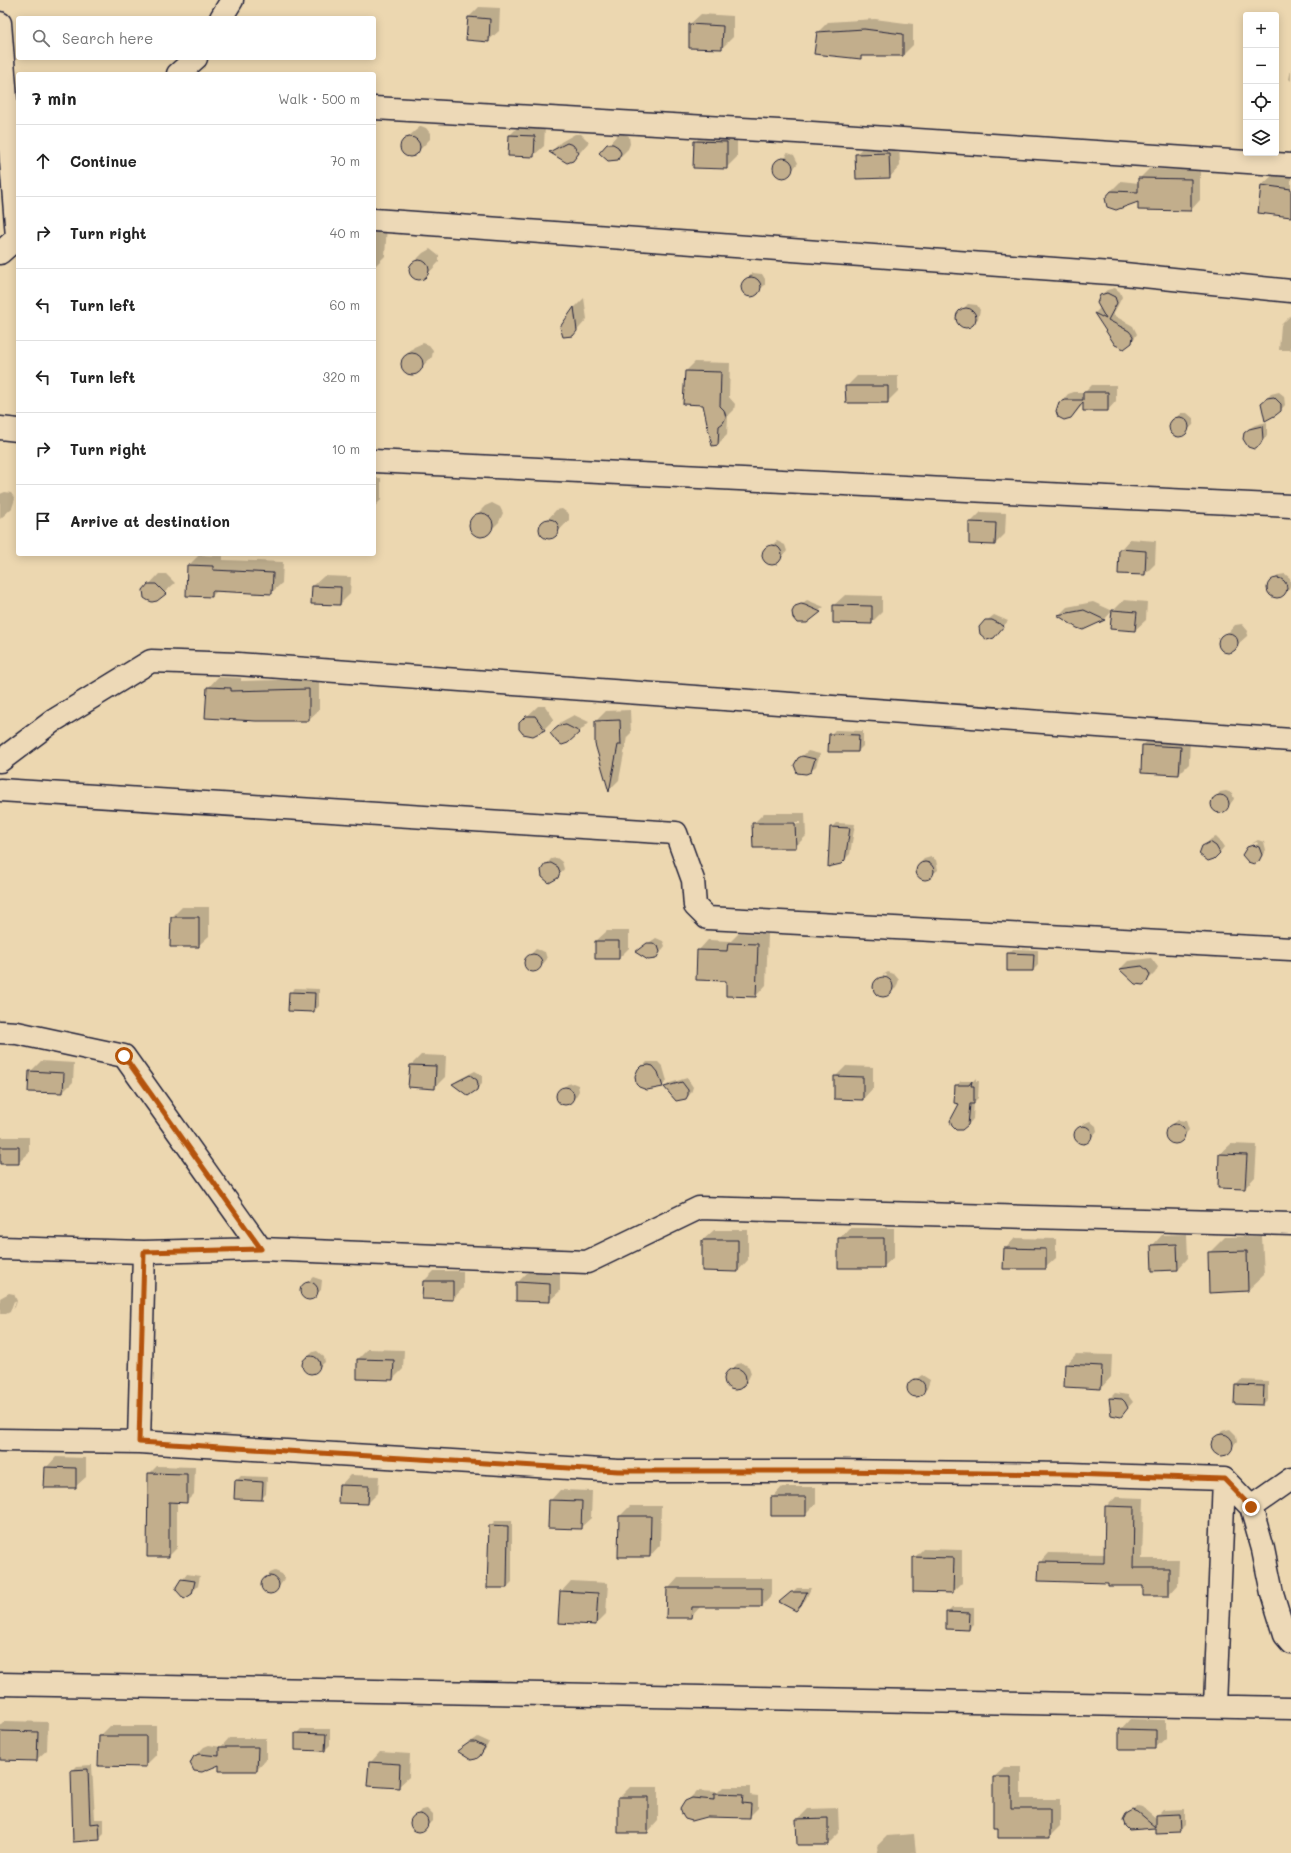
<!DOCTYPE html>
<html lang="en">
<head>
<meta charset="utf-8">
<style>
  body { margin:0; font-family:Mali,sans-serif; background:#f2f2f2; color:#222 }
  .controls { position:absolute; right:12px; top:12px; display:grid; overflow:hidden; border-radius:4px; box-shadow:0 2px 10px #0003 }
  .controls button { width:36px; height:36px; display:grid; place-items:center; padding:0; border:0; border-bottom:1px solid #e0e0e0; background:#fff; color:#222; font:20px sans-serif }
  .stop { position:absolute; width:12px; height:12px; margin:-9px; border:3px solid #b45309; border-radius:50%; background:#fff }
  .stop.end { background:#b45309; border-color:#fff; box-shadow:0 1px 4px #0008 }
  .list { margin:0; padding:0; list-style:none }
  h2 { display:flex; justify-content:space-between; align-items:center; height:52px; margin:0; padding:0 16px; font-size:17px }
  h2 small { font-size:13px; font-weight:400; color:#767676 }
  .list li { display:grid; grid-template-columns:26px 1fr auto; gap:12px; align-items:center; box-sizing:border-box; height:72px; padding:0 16px; border-top:1px solid #e0e0e0 }
  .list b { display:block; font-size:15px; white-space:nowrap }
  .list em { font-size:13px; font-style:normal; color:#767676 }
  .icon { flex:none; width:22px; height:22px; fill:none; stroke:currentColor; stroke-width:2; stroke-linecap:round; stroke-linejoin:round }
  .map { position:relative; flex:none; width:1291px; height:1853px; overflow:hidden }
  .search { position:absolute; background:#fff; box-shadow:0 2px 10px #0003; left:16px; top:16px; width:360px; height:44px; display:flex; align-items:center; gap:10px; box-sizing:border-box; padding:0 14px; border-radius:4px; color:#767676; font-size:15px }
  .panel { position:absolute; background:#fff; box-shadow:0 2px 10px #0003; left:16px; top:72px; width:360px; height:484px; border-radius:4px }
  .map>svg:first-child { display:block }
</style>
</head>
<body>
<div class="map">
<svg width="1291" height="1853" viewBox="0 0 1291 1853">
  <rect width="100%" height="100%" fill="#ecd7b0"/>
  <filter id="ink" filterUnits="userSpaceOnUse"><feTurbulence type="fractalNoise" baseFrequency=".025" numOctaves="2"/><feDisplacementMap in="SourceGraphic" scale="8" xChannelSelector="R" yChannelSelector="G"/><feConvolveMatrix kernelMatrix="1 2 1 2 8 2 1 2 1" color-interpolation-filters="sRGB"/></filter>
  <g filter="url(#ink)">
    <path fill="#0003" fill-rule="evenodd" d="M479 7 500 8 499 31 488 41 469 17Z
      M701 14 733 16V37L722 48 690 47V24Z
      M875 19 913 24V45L903 55H863L860 58 817 33 828 22Z
      M1291 69V81L1289 79Z
      M520 125 545 126 544 146 533 156 510 135Z
      M421 126 426 128 430 133V139L415 155H406L401 148 402 142Z
      M706 131 737 132V157L726 168 695 142Z
      M575 134H581L589 142 575 158 570 162 564 161 551 152 561 142Z
      M618 134H624L629 136 630 144 628 149 618 159 614 161 606 159 601 153Z
      M899 143 900 166 890 177 856 154 867 144Z
      M788 153 794 155 798 163 790 173 784 176 779 175 774 168 775 163 787 156 786 154Z
      M1149 169 1200 170V200L1191 210 1139 201 1113 209 1106 203 1107 195 1121 181 1139 183V179Z
      M1273 175 1291 177V216L1262 185Z
      M374 225 387 226 385 256 374 267Z
      M430 249 439 256V262L424 278H415L410 272 412 264 423 253Z
      M753 273 762 274 765 279V285L752 296 746 295 742 291 743 282Z
      M1115 288 1120 292 1122 297 1113 315 1133 326 1137 334 1130 345H1116L1095 313 1100 308 1098 301 1101 295 1107 290Z
      M584 298 587 319 573 335 561 327 575 307Z
      M968 304 977 305 980 310 978 319 967 327 961 326 958 322 957 315Z
      M1291 315V350H1279L1281 325Z
      M423 343 429 345 433 350 432 357 414 374 404 371 402 365 403 358 414 347Z
      M695 362 730 363 729 397 735 404 734 410 728 416 727 435 718 444 704 404 686 371Z
      M857 376H898V391L887 402 846 387Z
      M1092 385H1116V401L1108 410 1084 403 1073 416 1057 413V407L1068 394 1074 392H1085Z
      M1279 392 1284 396 1285 405 1276 415 1265 400 1271 394Z
      M1181 413H1187L1194 419 1193 425 1181 436 1175 435 1171 431 1170 423Z
      M1267 422V436L1257 446 1251 447 1245 442V434L1250 428 1255 425Z
      M374 478H381V500L374 507Z
      M5 492 11 493 15 499 12 508 0 519V494Z
      M492 503 500 507 503 513 499 522 488 533 481 535 472 530 471 523 474 517 485 506Z
      M562 509 569 514V520L553 537 547 538 541 535 540 528 556 510Z
      M981 512 1006 513 1005 534 995 544 970 523Z
      M1130 539 1156 541 1155 564 1145 574 1120 550Z
      M777 541 785 545 787 551 779 561 773 564 768 563 763 556 764 551Z
      M199 555 223 556V560L283 562 282 583 271 593 217 591 212 596 188 566Z
      M159 574H166L175 583 156 600 144 590Z
      M1285 574 1290 578 1291 584 1289 589 1278 598 1271 596 1268 585 1279 575Z
      M324 576 351 577 350 594 340 604 313 603V586Z
      M845 595 882 596V612L871 623 834 605Z
      M807 600 824 607 803 623 798 622 794 609Z
      M1124 600 1147 602 1146 620 1135 630 1111 628 1113 610 1105 619 1083 629 1059 615 1067 607 1093 602 1113 611Z
      M994 615 1008 621 996 635 981 625Z
      M1242 624 1248 631 1247 636 1229 652 1224 651 1219 643 1235 625Z
      M218 677 241 678V681L319 679V710L308 720 208 688Z
      M538 706H545L554 719 544 729 533 735H526L520 729V723Z
      M630 710 631 733 627 737 619 780 609 790 596 721 606 711Z
      M574 715 589 722 579 732 551 733 561 722Z
      M835 730 863 731V746L858 751 830 735Z
      M1154 735 1190 737 1189 764 1179 774 1143 745Z
      M808 751 820 754 816 766 810 772 799 759Z
      M1226 791 1232 793 1234 799 1224 812 1217 813 1212 808V802L1220 792Z
      M764 813H805L806 836 795 847 753 824ZM763 822H800V824H763Z
      M836 823 855 824 850 854 841 863 831 828Z
      M1216 837 1220 841 1224 847 1219 853 1205 845 1211 839Z
      M1258 840 1264 842 1266 850 1259 860 1248 847 1258 844 1257 842 1251 844Z
      M931 857 936 860 938 870 925 880 918 875 916 870 919 864 924 859Z
      M557 858 562 862 564 869 555 879 546 865 551 859Z
      M182 907H209V936L198 946H172V917Z
      M607 931H629V948L619 958 596 941Z
      M739 933 768 934 766 985 756 996 727 980 698 951 708 940 731 941Z
      M656 938 663 941 665 946 656 958 641 948Z
      M536 949 545 952 547 959 538 970 533 971 527 970 525 960Z
      M1013 949 1038 950V965L1033 970 1008 954Z
      M1151 958 1158 967 1155 973 1146 982 1135 983 1120 969 1128 961Z
      M888 972 894 974 899 980 896 988 885 997 877 994 874 989 877 980 887 976 886 974 881 976Z
      M295 988 319 989V1006L314 1011 290 993Z
      M421 1055 446 1056 445 1077 434 1088 411 1065Z
      M41 1061 74 1063 73 1082 63 1092 30 1072Z
      M647 1062H658L663 1067 667 1081 662 1086 637 1073Z
      M846 1066 873 1067V1088L863 1099 835 1077Z
      M475 1071 482 1075V1084L477 1089 453 1084 458 1080Z
      M687 1078 693 1087 691 1093 686 1098 678 1100 673 1098 665 1087 670 1083Z
      M976 1078V1081H979L978 1098 974 1102 973 1119 968 1125 956 1086 961 1081H973Z
      M573 1083 578 1085 579 1091 575 1098 570 1103 565 1105 559 1103 557 1092 568 1084Z
      M1178 1120 1186 1121 1189 1130 1180 1141 1174 1143 1166 1136 1167 1129Z
      M1090 1121 1096 1126 1097 1131 1087 1143H1080L1074 1137 1078 1129 1083 1124Z
      M0 1137H29V1153L18 1163H0Z
      M1231 1144 1257 1145 1255 1177 1245 1188 1220 1154Z
      M849 1228H894V1257L883 1267 839 1239Z
      M714 1230H748V1260L738 1271 703 1240Z
      M1187 1234 1188 1258 1178 1269 1152 1246 1162 1235Z
      M1262 1236 1264 1275 1248 1290 1209 1253 1225 1237Z
      M1015 1238 1056 1239V1258L1045 1268 1005 1249Z
      M434 1271H463V1288L453 1299 424 1281Z
      M528 1272 560 1274V1291L549 1301 517 1283Z
      M313 1277 322 1280 321 1290 311 1299 303 1298 301 1292 302 1287Z
      M9 1293 14 1294 17 1301 15 1307 13 1309 16 1302 14 1301 10 1312 6 1314H0V1298Z
      M368 1349 404 1350 403 1369 393 1379 358 1359Z
      M317 1351 324 1357 325 1362 313 1373H309L303 1369 302 1362 313 1352Z
      M1076 1354 1112 1355 1111 1377 1101 1388 1066 1365Z
      M743 1363 749 1367 751 1373 747 1382 742 1387 735 1389 728 1387 725 1377 737 1364Z
      M922 1375 930 1380 927 1389 916 1397 910 1394 909 1384Z
      M1241 1380 1268 1381V1399L1263 1404 1236 1385Z
      M1115 1393 1128 1395 1133 1402 1120 1416 1111 1414 1110 1398Z
      M1230 1429 1236 1435 1237 1441 1226 1454 1220 1455 1214 1451 1212 1442 1222 1431Z
      M56 1457 86 1458V1477L75 1487 46 1468Z
      M157 1466 195 1467 194 1494 186 1502 177 1501V1548L169 1556 149 1474Z
      M350 1475 379 1476 378 1493 368 1503 340 1486Z
      M241 1476 267 1477 266 1494 261 1499 236 1481Z
      M782 1487H816V1504L805 1515 772 1498Z
      M560 1490 592 1491 591 1518 580 1528 550 1501Z
      M1116 1497 1144 1498 1142 1559H1179L1178 1585 1169 1595 1144 1585 1109 1582 1040 1563 1049 1553 1105 1554 1106 1507Z
      M630 1506H661L660 1545 650 1556H619L620 1516Z
      M495 1521H512V1582L507 1587 490 1526Z
      M923 1549 962 1550V1583L953 1592 914 1558Z
      M275 1571 282 1574 285 1579 275 1591 265 1592 262 1584 270 1573Z
      M187 1574 200 1576 198 1586 189 1595 184 1598 178 1592 177 1587Z
      M678 1578H772V1595L762 1606H701L691 1617 668 1589Z
      M571 1581 608 1583 606 1614 596 1624 561 1592Z
      M797 1588H811L806 1599 801 1605 785 1598Z
      M952 1608H974V1624L969 1629 947 1613Z
      M1130 1719 1166 1720V1738L1155 1748 1120 1730Z
      M5 1721 48 1722 47 1750 36 1760 0 1759V1726Z
      M110 1726H156V1755L145 1766 100 1736Z
      M301 1729H330V1745L325 1750 296 1734Z
      M478 1737 489 1742 485 1750 480 1755 459 1750Z
      M229 1738H266V1760L257 1770 220 1764 194 1757 204 1747 209 1745 221 1747Z
      M380 1752 410 1754 409 1777 398 1787 370 1763Z
      M92 1765 95 1819H104V1834L99 1839 74 1841 72 1771 77 1766Z
      M1005 1767H1021V1799H1060V1826L1049 1837 994 1828V1777Z
      M630 1787H658V1821L648 1832 619 1798Z
      M723 1787H750V1795L758 1796V1808L749 1817 706 1816 686 1802 697 1791 718 1792Z
      M1139 1806 1143 1807 1157 1819V1815L1162 1810 1185 1809V1826L1180 1831 1157 1827 1133 1830 1127 1815Z
      M838 1808 839 1833 828 1844H798L797 1820 808 1809Z
      M427 1809 433 1815V1820L424 1829 419 1832 412 1827 411 1823 421 1810Z
      M914 1834 916 1853H878L877 1846 887 1836Z"/>
    <path fill="#c2ae8c" stroke="#22223b" d="M468 17 490 19 489 42 466 40Z
      M689 24 723 26 722 49 689 48Z
      M864 29 903 34V56H861V59L814 54 817 32Z
      M509 135 535 136 534 157 508 156Z
      M400 147a10 10 0 1 1 20 0a10 10 0 1 1-20 0Z
      M694 141 727 142V169L693 168Z
      M567 143 573 145 579 153 573 161 567 163 549 152Z
      M607 144H613L618 147 621 153 618 160 608 161 599 153Z
      M889 153 890 178 856 179 855 154Z
      M773 168a10 10 0 1 1 20 0a10 10 0 1 1-20 0Z
      M1138 178 1191 179V211L1138 210V202L1116 210 1107 207 1105 198 1111 191 1138 192Z
      M1261 185 1291 189V217L1258 213Z
      M409 270a10 10 0 1 1 20 0a10 10 0 1 1-20 0Z
      M741 287a10 10 0 1 1 20 0a10 10 0 1 1-20 0Z
      M1107 293 1115 297 1117 303 1108 320 1129 331 1133 336 1132 343 1124 349 1115 345 1094 313 1106 319 1097 303 1100 295Z
      M574 307 577 331 573 336 563 337 560 327Z
      M956 318a10 10 0 1 1 20 0a10 10 0 1 1-20 0Z
      M401 364a11 11 0 1 1 22 0a11 11 0 1 1-22 0Z
      M685 371 721 372 720 406 724 410 726 417 723 423 719 426 718 445 712 446 703 405 683 404Z
      M845 386H888V403H846Z
      M1083 392H1108V411H1083V402L1071 418 1064 420 1058 417 1056 411 1059 402 1065 400H1083Z
      M1274 397 1281 404V411L1276 415 1265 421 1261 403 1267 398Z
      M1169 427a10 10 0 1 1 20 0a10 10 0 1 1-20 0Z
      M1262 426 1263 439 1260 445 1254 449 1248 447 1243 439 1244 433 1249 429Z
      M469 525a12 12 0 1 1 24 0a12 12 0 1 1-24 0Z
      M539 529a10 10 0 1 1 20 0a10 10 0 1 1-20 0Z
      M969 522 996 523 995 545 969 544Z
      M762 555a10 10 0 1 1 20 0a10 10 0 1 1-20 0Z
      M1119 549 1146 551 1145 575 1118 574Z
      M187 565 213 566V570L273 573 272 594 212 591V597L186 596Z
      M1267 588a10 10 0 1 1 20 0a10 10 0 1 1-20 0Z
      M148 584H156L166 594 157 601 152 602 147 600 144 598 143 590Z
      M312 586 341 587 340 605 311 604Z
      M801 604 805 605 821 612 807 623H797L793 618 792 612 795 606Z
      M833 605 872 606V624L833 623Z
      M1084 610 1105 620 1083 630 1077 628 1057 615Z
      M1112 610 1137 612 1135 631 1110 629Z
      M985 620H992L1004 626 994 638 987 640 980 634 979 627Z
      M1218 643a10 10 0 1 1 20 0a10 10 0 1 1-20 0Z
      M207 687 231 688V691L309 689V721H256L205 718Z
      M526 716H535L545 730 533 736 523 734 519 729V723Z
      M620 720 621 745H618L609 792 595 744V721Z
      M566 725 580 732 568 743 562 745 557 742 550 733 559 726Z
      M829 734 859 735 858 752H828Z
      M1142 745 1181 747 1179 775 1141 773Z
      M802 756 815 759 811 772 806 774 797 773 794 765 798 758Z
      M1211 804a9 9 0 1 1 18 0a9 9 0 1 1-18 0Z
      M752 823H795L796 848H753Z
      M830 827 850 828 845 860 841 864 828 867Z
      M1210 842 1216 846 1220 853 1214 859 1208 861 1199 854 1202 846Z
      M1253 845 1259 847 1262 855 1259 861 1254 864 1248 862 1242 855 1247 847Z
      M916 871a9 9 0 1 1 18 0a9 9 0 1 1-18 0Z
      M551 863 558 867 560 872 558 878 549 883 542 877 541 870 545 864Z
      M171 917H199V947H170Z
      M595 941H619V959H595Z
      M647 943H653L658 946 660 952 656 959 648 960 635 952Z
      M728 943 758 944 756 997 726 996V981L696 980 697 950 727 951Z
      M1007 953 1034 954 1033 971H1007Z
      M524 963a9 9 0 1 1 18 0a9 9 0 1 1-18 0Z
      M1142 966 1148 971 1150 975 1147 982 1143 985 1135 984 1119 969Z
      M873 987a10 10 0 1 1 20 0a10 10 0 1 1-20 0Z
      M289 992 315 993 314 1012 288 1011Z
      M410 1065 436 1066 435 1089 408 1087Z
      M649 1065 653 1066 658 1072 663 1087 647 1090 639 1087 636 1084 635 1076 638 1069 641 1066Z
      M29 1071 64 1073 63 1093 28 1092Z
      M470 1075 477 1080 478 1085 477 1090 468 1096 452 1084Z
      M834 1076 863 1077V1100L834 1099Z
      M972 1081 971 1086H974V1104H970L968 1125 962 1130H956L952 1126 950 1121 959 1104 954 1103 955 1085H969Z
      M682 1082 688 1090V1095L686 1099 676 1101 664 1087Z
      M556 1096a9 9 0 1 1 18 0a9 9 0 1 1-18 0Z
      M1165 1134a10 10 0 1 1 20 0a10 10 0 1 1-20 0Z
      M1074 1135a9 9 0 1 1 18 0a9 9 0 1 1-18 0Z
      M0 1147H19V1164H0Z
      M1219 1154 1247 1155 1245 1189 1218 1188Z
      M838 1238H884V1268H838Z
      M702 1240H738V1272L702 1271Z
      M1177 1244 1178 1270 1152 1271 1151 1245Z
      M1004 1248 1046 1249V1269H1003Z
      M1247 1251 1248 1291 1209 1293 1208 1252Z
      M423 1281H453V1300L422 1299Z
      M300 1291a9 9 0 1 1 18 0a9 9 0 1 1-18 0Z
      M516 1282 550 1284V1302L516 1301Z
      M302 1365a9 9 0 1 1 18 0a9 9 0 1 1-18 0Z
      M357 1359 394 1360 393 1380 357 1379Z
      M1065 1364 1102 1366 1101 1389 1064 1387Z
      M724 1379a11 11 0 1 1 22 0a11 11 0 1 1-22 0Z
      M907 1388a9 9 0 1 1 18 0a9 9 0 1 1-18 0Z
      M1235 1385 1264 1386 1263 1405 1234 1404Z
      M1109 1398 1122 1399 1125 1402 1128 1408 1121 1417 1111 1415Z
      M1211 1445a11 11 0 1 1 22 0a11 11 0 1 1-22 0Z
      M45 1467 76 1468V1488H44Z
      M148 1473 187 1474V1503L169 1502V1557H147Z
      M235 1480 263 1482 262 1500 234 1499Z
      M339 1485 369 1486 368 1504 338 1503Z
      M771 1497H806V1516H771Z
      M549 1500 582 1501 581 1529 548 1528Z
      M1105 1506 1134 1507 1133 1568H1169V1596H1143V1586H1108V1583L1038 1581 1039 1562 1104 1563Z
      M619 1516H651L650 1557H618Z
      M489 1525 508 1526 507 1588H487Z
      M913 1557 954 1558 953 1593 913 1592Z
      M261 1585a9 9 0 1 1 18 0a9 9 0 1 1-18 0Z
      M181 1579 195 1581 192 1594 184 1599 176 1590V1587Z
      M667 1588H762V1607H692L691 1618H666Z
      M560 1591 598 1593 596 1625 558 1623Z
      M791 1592H807L801 1605 796 1611 779 1602Z
      M946 1612 970 1613 969 1630 946 1629Z
      M1119 1729 1156 1730V1749H1119Z
      M0 1731 38 1732 37 1761 0 1760Z
      M295 1733 326 1734 325 1751 295 1750Z
      M99 1736H146V1767L98 1766Z
      M470 1742H475L485 1747 480 1756 476 1759 471 1760 457 1751Z
      M219 1747H258L257 1771H219V1765L202 1772 194 1771 190 1763 194 1756 199 1754 219 1756Z
      M369 1762 400 1764 399 1788 367 1786Z
      M88 1769 90 1824 99 1823 100 1840 73 1842 71 1770Z
      M993 1777H1011V1809H1050V1838H998V1829H993Z
      M714 1794 743 1795 742 1803 751 1804 750 1818 707 1817 692 1821 685 1819 683 1816 680 1809 685 1801 692 1798 714 1800Z
      M618 1797H648V1833H618Z
      M1133 1810 1138 1812 1156 1827V1815L1180 1814 1181 1832 1156 1833V1828L1129 1830 1125 1826 1123 1820 1126 1814Z
      M410 1823a9 9 0 1 1 18 0a9 9 0 1 1-18 0Z
      M828 1818V1845H797L796 1819Z"/>
    <g fill="none" stroke-linecap="round" stroke-linejoin="round">
      <defs>
        <path id="street" d="M221 18 232 0
          M0 23 17 237
          M178 74 196 58
          M374 108 797 132 1291 165
          M374 220 1124 274 1291 291
          M0 253 18 237
          M0 428 18 430
          M374 461 1291 506
          M0 761 53 721 151 661 238 664 1291 740
          M0 790 676 833 693 880 695 906 707 918 1291 949
          M0 1032 17 1033 124 1056 261 1249
          M0 1248 144 1252 261 1249 587 1262 699 1208 1291 1224
          M0 1440 139 1442 618 1471H835L1069 1474 1224 1479 1251 1507 1263 1549 1272 1593 1285 1635 1291 1642
          M139 1442 144 1252
          M1251 1507 1291 1479
          M0 1684 1291 1708
          M1215 1706 1224 1479"/>
      </defs>
      <use href="#street" stroke="#22223b" stroke-width="25"/>
      <use href="#street" stroke="#edd9b7" stroke-width="22"/>
    </g>
  </g>
  <g fill="none" stroke-linecap="round" stroke-linejoin="round" filter="url(#ink)">
    <path stroke="#b45309" stroke-width="5" d="M124 1056 261 1249 144 1252 139 1442 618 1471H835L1069 1474 1224 1479 1251 1507"/>
  </g>
</svg>
<div class="controls">
<button>+</button>
<button>−</button>
<button><svg class="icon" aria-label="locate" viewBox="0 0 24 24"><circle cx="12" cy="12" r="6"/><path d="M12 2v4M12 18v4M2 12h4M18 12h4"/></svg></button>
<button><svg class="icon" aria-label="layers" viewBox="0 0 24 24"><path d="M12 4l9 5-9 5-9-5zM3 14l9 5 9-5"/></svg></button>
</div>
<div class="stop" style="left:124px;top:1056px"></div>
<div class="stop end" style="left:1251px;top:1507px"></div>
<div class="search"><svg class="icon" aria-label="search" viewBox="0 0 24 24"><circle cx="10" cy="10" r="6"/><path d="M15 15l6 6"/></svg>Search here</div>
<section class="panel">
<h2>7 min<small>Walk · 500 m</small></h2>
<ul class="list">
<li><svg class="icon" aria-label="ahead" viewBox="0 0 24 24"><path d="M12 20V5M6 11l6-6 6 6"/></svg><div><b>Continue</b></div><em>70 m</em></li>
<li><svg class="icon" aria-label="right" viewBox="0 0 24 24"><path d="M7 20v-9h11M14 6l5 5-5 5"/></svg><div><b>Turn right</b></div><em>40 m</em></li>
<li><svg class="icon" aria-label="left" viewBox="0 0 24 24"><path d="M17 20v-9H6M10 6l-5 5 5 5"/></svg><div><b>Turn left</b></div><em>60 m</em></li>
<li><svg class="icon" aria-label="left" viewBox="0 0 24 24"><path d="M17 20v-9H6M10 6l-5 5 5 5"/></svg><div><b>Turn left</b></div><em>320 m</em></li>
<li><svg class="icon" aria-label="right" viewBox="0 0 24 24"><path d="M7 20v-9h11M14 6l5 5-5 5"/></svg><div><b>Turn right</b></div><em>10 m</em></li>
<li><svg class="icon" aria-label="arrive" viewBox="0 0 24 24"><path d="M6 21V4h12l-3 4 3 4H6"/></svg><div><b>Arrive at destination</b></div></li>
</ul>
</section>
</div>
</body>
</html>
